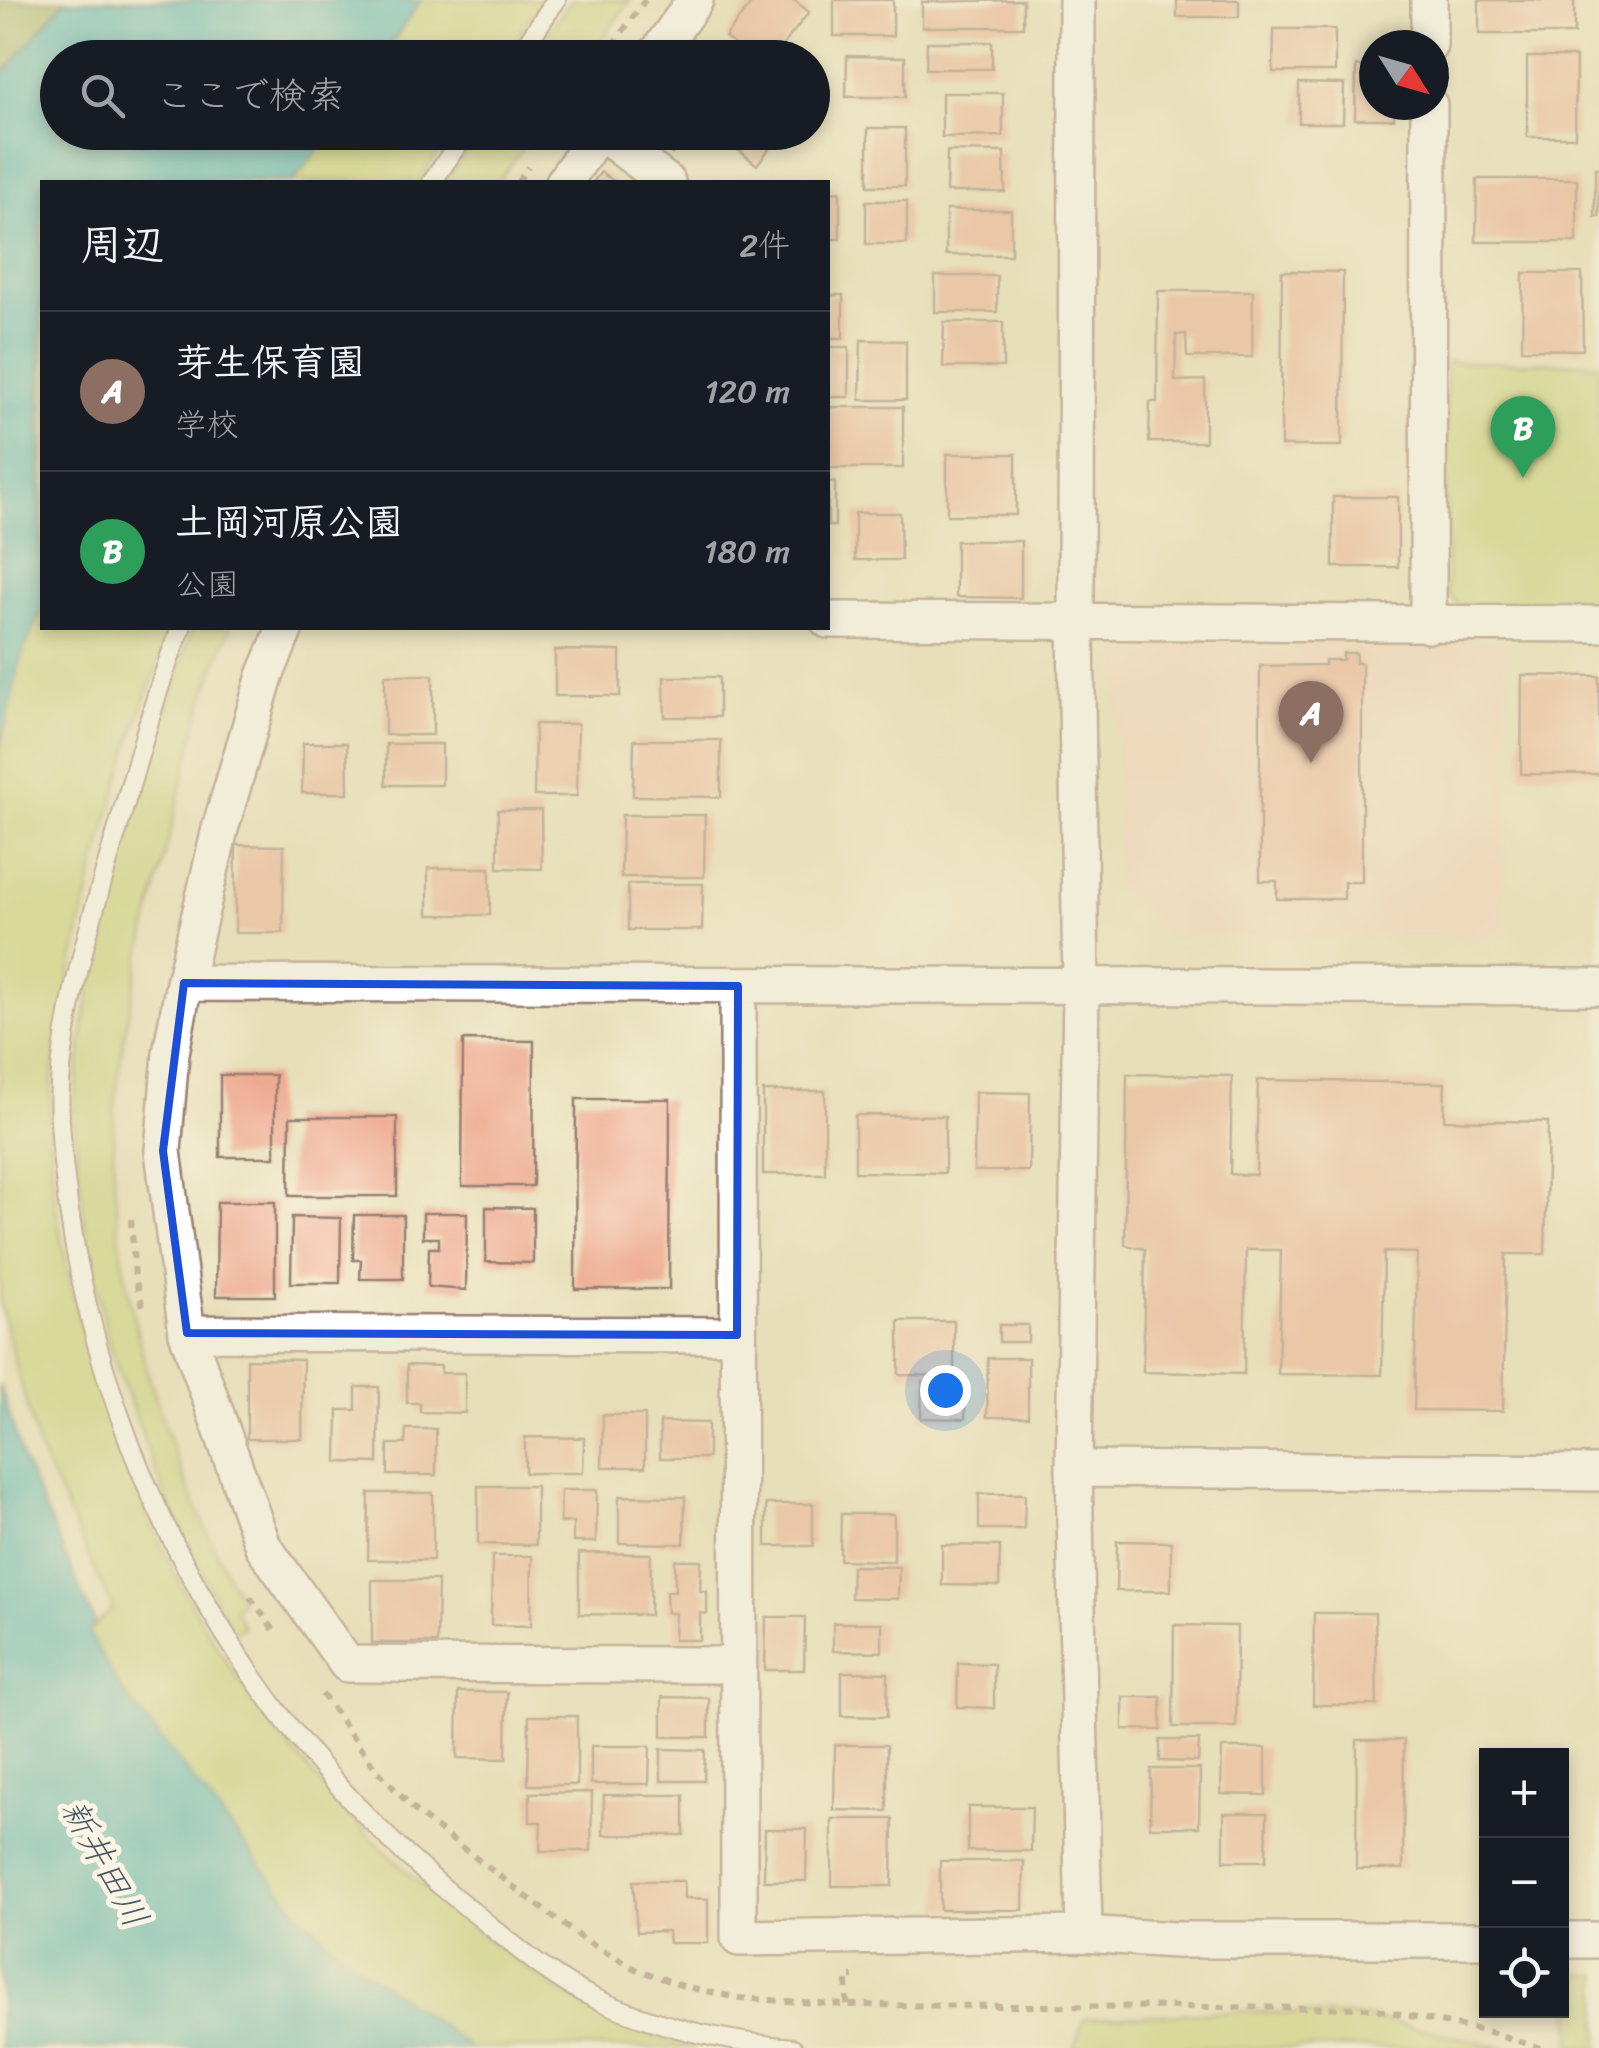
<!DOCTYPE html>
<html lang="ja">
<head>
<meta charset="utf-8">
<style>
  body { margin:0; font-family:Sriracha,"Klee One",sans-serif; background:#20242c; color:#f1f3f6 }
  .controls { position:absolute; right:30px; bottom:30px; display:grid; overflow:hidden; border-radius:0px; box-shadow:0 5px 15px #0003 }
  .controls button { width:90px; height:90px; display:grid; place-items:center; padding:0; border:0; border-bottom:2px solid #363941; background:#171b24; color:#f1f3f6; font:50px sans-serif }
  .compass { position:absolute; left:1359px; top:30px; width:90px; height:90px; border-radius:50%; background:#171b24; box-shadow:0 5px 15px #0003; rotate:127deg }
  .you { position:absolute; left:945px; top:1390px; width:35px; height:35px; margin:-25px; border:8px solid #fff; border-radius:50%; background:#1a73e8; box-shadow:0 0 0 15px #1a73e833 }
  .badge { display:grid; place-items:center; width:65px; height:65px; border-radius:50%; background:#d93025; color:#fff; font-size:32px; font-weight:700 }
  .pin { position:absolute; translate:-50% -82px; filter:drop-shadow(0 2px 5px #0008) }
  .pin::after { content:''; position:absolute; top:52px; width:35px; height:30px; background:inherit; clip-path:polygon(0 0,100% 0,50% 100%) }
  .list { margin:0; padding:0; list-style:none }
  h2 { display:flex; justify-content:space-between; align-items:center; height:130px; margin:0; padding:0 40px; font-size:42px }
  h2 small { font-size:32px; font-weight:400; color:#9ea1a6 }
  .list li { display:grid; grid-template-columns:65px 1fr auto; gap:30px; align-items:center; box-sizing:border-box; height:160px; padding:0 40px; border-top:2px solid #363941 }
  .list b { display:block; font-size:38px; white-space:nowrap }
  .list p { margin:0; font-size:32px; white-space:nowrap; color:#9ea1a6 }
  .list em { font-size:32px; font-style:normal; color:#9ea1a6 }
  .icon { flex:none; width:55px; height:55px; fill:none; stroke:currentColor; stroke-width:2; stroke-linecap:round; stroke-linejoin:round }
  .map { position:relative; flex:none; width:1599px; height:2048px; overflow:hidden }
  .search { position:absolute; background:#171b24; box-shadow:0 5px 15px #0003; left:40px; top:40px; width:790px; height:110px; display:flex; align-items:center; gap:25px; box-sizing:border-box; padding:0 35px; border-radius:55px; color:#9ea1a6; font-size:38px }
  .panel { position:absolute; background:#171b24; box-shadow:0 5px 15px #0003; left:40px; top:180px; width:790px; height:450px; border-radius:0px }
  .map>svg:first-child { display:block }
</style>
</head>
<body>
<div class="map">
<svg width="1599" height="2048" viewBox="0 0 1599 2048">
  <rect width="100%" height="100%" fill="#fcf5e5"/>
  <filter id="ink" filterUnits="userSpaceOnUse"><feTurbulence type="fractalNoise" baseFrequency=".01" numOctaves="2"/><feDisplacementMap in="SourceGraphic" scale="20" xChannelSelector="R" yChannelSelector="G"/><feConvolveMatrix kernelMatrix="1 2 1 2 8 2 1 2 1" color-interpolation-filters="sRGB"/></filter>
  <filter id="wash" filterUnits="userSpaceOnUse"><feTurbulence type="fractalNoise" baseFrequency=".0048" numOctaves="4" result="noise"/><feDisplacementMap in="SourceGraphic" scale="40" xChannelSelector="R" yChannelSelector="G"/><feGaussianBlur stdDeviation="2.25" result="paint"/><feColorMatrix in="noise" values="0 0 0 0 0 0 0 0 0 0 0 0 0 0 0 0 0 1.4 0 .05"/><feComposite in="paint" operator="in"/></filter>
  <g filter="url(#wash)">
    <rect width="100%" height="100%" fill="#e7dfb9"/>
    <path fill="#f5d3c1" d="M1508 640 1503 935 1171 936 1116 885 1118 641Z"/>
    <path fill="#c5d273" stroke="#88784f" stroke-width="2.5" d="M421 0H542L503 57 382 58Z
      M571 0H630L589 57H531Z
      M332 132H452V133L418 182H293Z
      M479 133H536L497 182H445Z
      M1446 362 1599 363V606H1459L1447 592Z
      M42 609V628H171C128 742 93 861 69 981 58 1035 48 1087 50 1142 54 1236 79 1328 111 1417 124 1451 135 1487 150 1521 223 1686 343 1827 484 1937 545 1984 617 2033 694 2048H471L341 1954 296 1909 120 1688 89 1633 113 1608 39 1450 0 1305V748L22 654Z
      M192 628H231C199 696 186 772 167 846 149 921 129 999 118 1076 96 1250 160 1449 241 1601L234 1609 244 1627 232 1633 167 1501 109 1345 86 1234 73 1112 84 1023 113 884Z
      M1570 1975H1599V2048L1572 2046Z
      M1243 2011 1368 2017 1506 2048H1074L1084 2019Z"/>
    <path fill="#9cb465" stroke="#736a48" stroke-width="2.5" d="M0 0H65L0 78Z"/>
    <path fill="#43b3bd" stroke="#466974" stroke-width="2.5" d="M65 0H421L382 57 58 58V132L332 133 293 182H42V609L22 654 0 748V78Z
      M0 1385 23 1460 95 1623 89 1633 120 1688 296 1909 341 1954 471 2048H0Z"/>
    <g id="blocks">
      <path fill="#eeaa91" d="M754 0H794L809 12 773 58H751L725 37Z
        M834 0H893V36H834Z
        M1023 0V27H922V2Z
        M1177 0H1239V17H1177Z
        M1479 0H1574V34H1479Z
        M1274 29H1335V72H1273Z
        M927 42H992V69H926Z
        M692 44 711 58H682Z
        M847 56 905 57V97H846Z
        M1527 57H1576L1575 137H1527Z
        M1356 66H1374V105H1395L1394 119H1355Z
        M1299 83 1344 84 1343 123H1299Z
        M942 93H1003V136L942 137Z
        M868 128H905V186H868Z
        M653 132H677L684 138 672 154 650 137Z
        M731 132H782L757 165 726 140Z
        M947 151 1004 152 1005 192H946Z
        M1595 168H1599V217H1595Z
        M601 172 615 182H593Z
        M1477 179H1577V242H1476Z
        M840 191V239H828V192Z
        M866 201H907V244H866Z
        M946 210H1011V255H946Z
        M1282 271 1343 272 1342 446H1281Z
        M1523 273H1582L1583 350 1522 349Z
        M935 276H997V312H935Z
        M1158 291H1253L1252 357H1187L1186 334 1176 335 1175 381 1205 380V442H1149L1150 402H1157Z
        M828 295H843V338H828Z
        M944 322H1003V367H943Z
        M861 340 906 341V400H860Z
        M828 347H849V397H828Z
        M828 407H903V468H828Z
        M947 454H1016V515H947Z
        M828 482H835V526H828Z
        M1333 497H1398V567H1333Z
        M855 513H900L901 560H855Z
        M956 541H1021V598L956 597Z
        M555 650 620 651V696H555Z
        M1343 653H1356V663H1362V882H1344V899H1277V881H1260V666L1325 665V660H1343Z
        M385 675H433V735H385Z
        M1522 675 1599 676V774H1521Z
        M664 677H719V717H665Z
        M535 724H578L577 796H534Z
        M634 740H721V797L633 796Z
        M303 743H347L348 793H302Z
        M386 744H442V785H386Z
        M498 810H541L542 869 498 868Z
        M622 815H705L704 877H621Z
        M236 845 284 846 283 933H235Z
        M428 868H490V915H428Z
        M628 884H703L702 930H628Z
        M463 1040 534 1041 533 1186H462Z
        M1127 1074 1232 1076 1230 1174 1256 1175 1258 1080 1445 1083 1444 1120 1548 1122 1545 1254H1506L1503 1411 1414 1410 1417 1253 1384 1252 1382 1375 1278 1374 1281 1250H1246L1244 1374 1143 1372 1145 1249 1125 1245Z
        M220 1075H275V1157H220Z
        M763 1091H825V1174H763Z
        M975 1092 1030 1093 1029 1171H974Z
        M576 1099H670L669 1289H575Z
        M855 1115 945 1116V1173L855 1172Z
        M290 1117H397V1196H289Z
        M217 1202H275V1296H216Z
        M486 1207 533 1208V1263L486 1262Z
        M423 1213H467L466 1290 428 1287 429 1248H439V1238H423Z
        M354 1215H403V1279H360L361 1260H353Z
        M292 1217 341 1218 340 1283H291Z
        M899 1321H954V1376L899 1375Z
        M999 1325H1028V1342H999Z
        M988 1358H1028V1417H987Z
        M247 1359 303 1360 302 1439H247Z
        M407 1365 441 1366V1373H465V1413L420 1412V1403H407Z
        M922 1381H966L965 1419 921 1418Z
        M356 1387H379L378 1463 337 1462 338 1410H356Z
        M603 1415H645V1467H602Z
        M660 1422 708 1423V1458H660Z
        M406 1429H436V1475H388V1444H405Z
        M525 1437 584 1438 583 1473H525Z
        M478 1486H536V1545L478 1544Z
        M561 1490H597L596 1542H573V1522L560 1523Z
        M369 1493H433V1560H368Z
        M979 1494H1025L1024 1529H979Z
        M619 1496 685 1497 684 1544 619 1543Z
        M766 1504H813V1546H766Z
        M841 1514H894V1561L840 1560Z
        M1117 1541 1171 1542V1591H1116Z
        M942 1545 1000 1546 999 1586 942 1585Z
        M579 1553 651 1554 650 1615 579 1614Z
        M492 1556H532L531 1626 491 1625Z
        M675 1560H701L700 1591H707V1614L700 1613V1640H674L675 1613H667L666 1591H675Z
        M852 1566 899 1567 898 1599 851 1598Z
        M372 1580H438L437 1643H372Z
        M1314 1613H1375L1377 1705H1313Z
        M766 1617H805L804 1670H765Z
        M833 1623H882V1652L833 1651Z
        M1174 1625 1237 1626 1236 1727H1173Z
        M958 1663 994 1664V1708L957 1707Z
        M842 1672 888 1673 887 1717 842 1716Z
        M458 1692H507L506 1759 457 1758Z
        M662 1697 709 1698V1737H662Z
        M1123 1697H1161V1730L1123 1729Z
        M529 1716H577V1785H528Z
        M1160 1740H1199L1198 1762 1160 1761Z
        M1357 1740H1404L1403 1869H1356Z
        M835 1745H887V1811L834 1810Z
        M591 1746H650L649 1784H591Z
        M1222 1748H1266V1795L1221 1794Z
        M661 1749 705 1750 704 1781H661Z
        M1151 1769H1200L1199 1827H1150Z
        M592 1792 591 1851H540L541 1822H530V1793Z
        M604 1795H684V1835H603Z
        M968 1807H1032L1031 1851H968Z
        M1224 1813H1267L1266 1861H1224Z
        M832 1819H893L892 1886H832Z
        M765 1829H807L806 1881H764Z
        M940 1861H1024L1023 1910H940Z
        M633 1881H684V1898L708 1899V1943H669L668 1931 637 1932Z"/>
    </g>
  </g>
  <g filter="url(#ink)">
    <use href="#blocks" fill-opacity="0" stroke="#987f72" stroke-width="2.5"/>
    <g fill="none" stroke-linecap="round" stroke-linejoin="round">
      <defs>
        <path id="lane" d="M517 58 556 0
          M432 182 466 132
          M181 628C157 686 142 747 124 807 98 898 54 1028 60 1122 77 1423 229 1716 463 1904 504 1936 546 1976 594 1998 657 2027 724 2042 793 2048"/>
        <path id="street" d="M1077 0 1076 624 1081 988 1074 1469 1084 1934 1175 1940H1486
          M1429 45V0
          M654 58 695 0
          M600 132 667 182
          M564 182 599 132
          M828 620 1599 624
          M1428 625 1429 105
          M285 628 265 676 220 829 184 983 171 1053 163 1151 187 1333 263 1546 347 1664 736 1665
          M184 983 1599 987
          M738 986 739 1938 1084 1934
          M187 1333 737 1335
          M1074 1469 1599 1473
          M1562 1940H1599"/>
      </defs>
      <use href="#lane" stroke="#987f72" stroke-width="22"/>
      <use href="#street" stroke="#987f72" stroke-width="40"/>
      <path stroke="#987f72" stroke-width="6" stroke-dasharray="8 8" stroke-linecap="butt" d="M604 58 645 0
        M518 182 528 167
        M131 1219 135 1278 144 1310
        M250 1597 278 1636
        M322 1694 376 1769 418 1814 581 1938 636 1969 683 1986 738 1998 847 2005 1371 2008 1494 2033 1540 2048
        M847 2005V1977H854"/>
      <use href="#lane" stroke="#fff" stroke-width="18"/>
      <use href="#street" stroke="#fff" stroke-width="35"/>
    </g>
  </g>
  <path d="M0 0H1599V2048H0ZM184 983 738 986 737 1335 187 1333 163 1151Z" fill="#e7dfb9" fill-opacity=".55" fill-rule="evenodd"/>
  <path fill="none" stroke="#1d4ed8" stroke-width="8" stroke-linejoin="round" d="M184 983 738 986 737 1335 187 1333 163 1151Z"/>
  <g text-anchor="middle" stroke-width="10" stroke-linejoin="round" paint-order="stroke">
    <g font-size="35" font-style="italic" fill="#475a65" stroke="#fcf5e5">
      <text transform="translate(105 1863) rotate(61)" y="12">新井田川</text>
    </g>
  </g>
</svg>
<div class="controls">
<button>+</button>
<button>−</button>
<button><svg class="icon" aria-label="locate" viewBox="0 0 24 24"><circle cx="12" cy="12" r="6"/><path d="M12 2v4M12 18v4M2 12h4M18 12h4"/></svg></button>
</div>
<svg class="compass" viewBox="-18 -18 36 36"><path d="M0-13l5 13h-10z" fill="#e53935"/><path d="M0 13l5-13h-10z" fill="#9ea1a6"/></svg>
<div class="you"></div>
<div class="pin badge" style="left:1311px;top:763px;background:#8d6e63">A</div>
<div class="pin badge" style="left:1523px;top:478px;background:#2e9e5b">B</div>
<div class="search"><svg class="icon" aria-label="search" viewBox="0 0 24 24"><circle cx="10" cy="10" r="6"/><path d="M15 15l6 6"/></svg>ここで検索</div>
<section class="panel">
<h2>周辺<small>2件</small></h2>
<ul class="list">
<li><span class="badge" style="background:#8d6e63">A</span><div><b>芽生保育園</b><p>学校</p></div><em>120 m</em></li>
<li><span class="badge" style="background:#2e9e5b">B</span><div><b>土岡河原公園</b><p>公園</p></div><em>180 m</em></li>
</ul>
</section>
</div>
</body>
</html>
